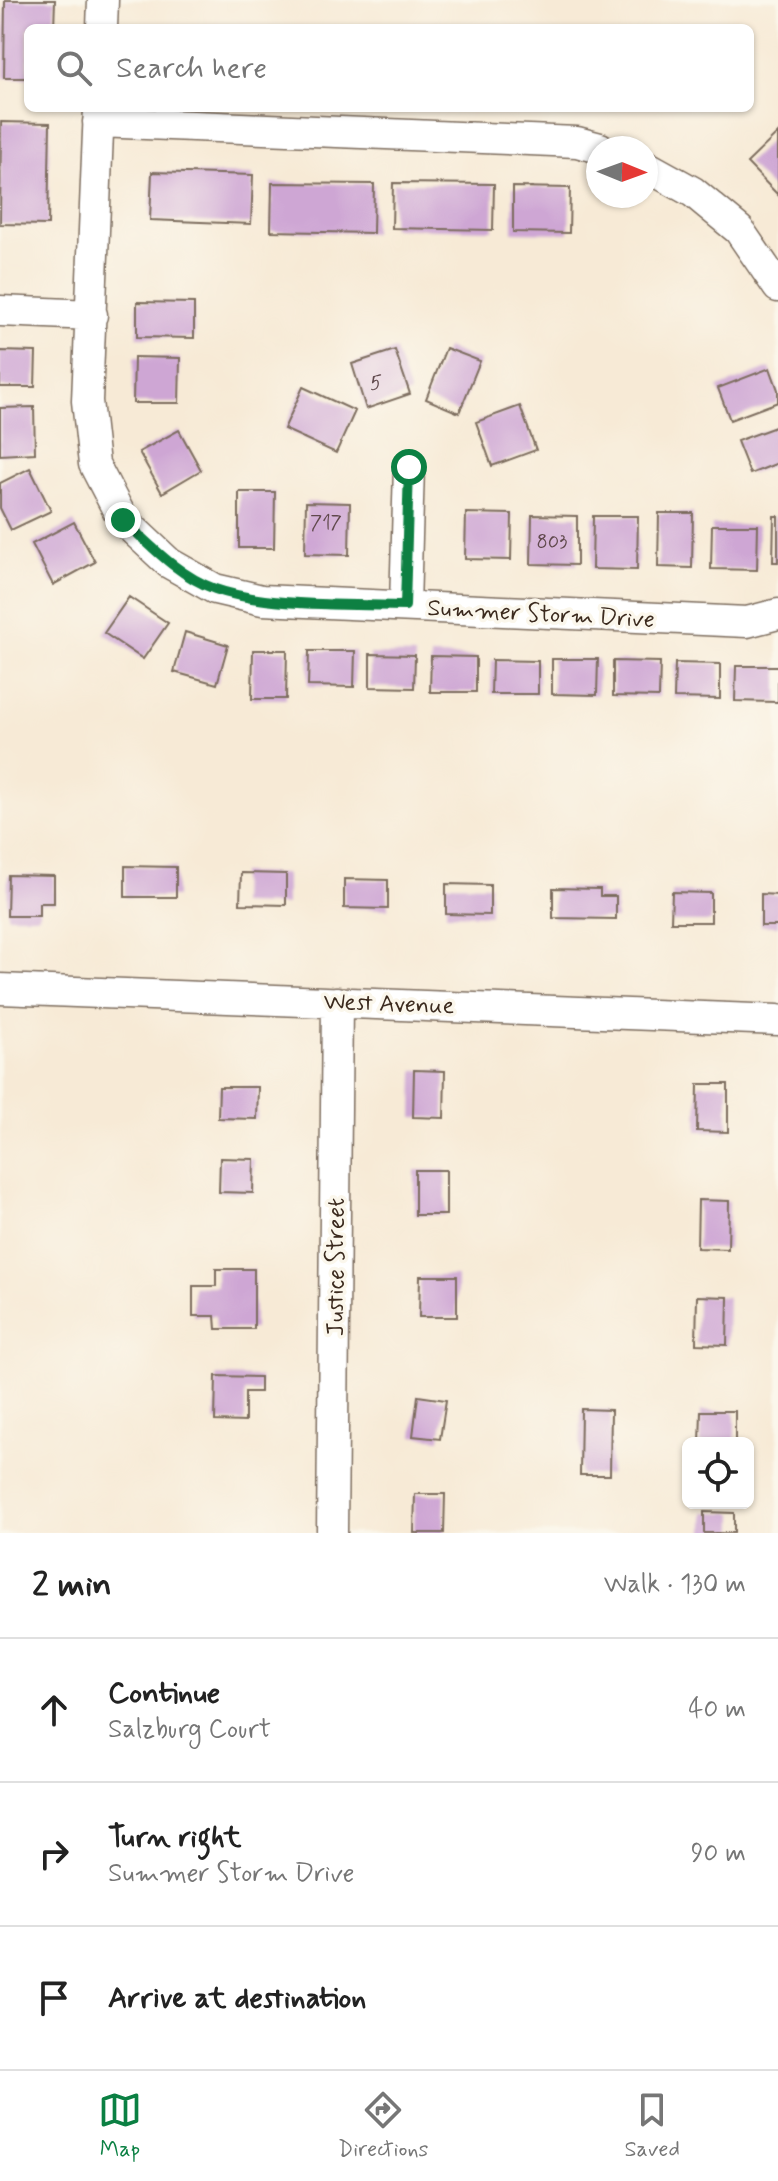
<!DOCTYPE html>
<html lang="en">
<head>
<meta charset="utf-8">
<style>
  body { margin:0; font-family:Mynerve,sans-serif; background:#f6f6f6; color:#222 }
  .controls { position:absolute; right:24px; bottom:24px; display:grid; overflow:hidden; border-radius:12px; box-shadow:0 2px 6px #0004 }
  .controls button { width:72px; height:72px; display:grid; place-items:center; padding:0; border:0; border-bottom:2px solid #e0e0e0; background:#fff; color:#222; font:40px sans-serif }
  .compass { position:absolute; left:586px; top:136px; width:72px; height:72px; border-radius:50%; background:#fff; box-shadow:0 2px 6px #0004; rotate:91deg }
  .stop { position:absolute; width:24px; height:24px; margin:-18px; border:6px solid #0b8043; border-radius:50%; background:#fff }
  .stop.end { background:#0b8043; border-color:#fff; box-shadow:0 2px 8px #0008 }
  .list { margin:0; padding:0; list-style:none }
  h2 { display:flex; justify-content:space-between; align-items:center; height:104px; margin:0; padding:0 32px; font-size:34px }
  h2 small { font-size:26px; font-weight:400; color:#767676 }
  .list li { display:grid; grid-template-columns:52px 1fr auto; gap:24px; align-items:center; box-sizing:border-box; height:144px; padding:0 32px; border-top:2px solid #e0e0e0 }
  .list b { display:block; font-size:30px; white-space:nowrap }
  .list p { margin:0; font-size:26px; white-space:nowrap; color:#767676 }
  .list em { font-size:26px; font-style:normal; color:#767676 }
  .icon { flex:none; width:44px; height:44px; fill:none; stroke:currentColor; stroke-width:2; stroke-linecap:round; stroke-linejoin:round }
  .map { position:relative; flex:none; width:778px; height:1533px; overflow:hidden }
  .search { position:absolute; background:#fff; box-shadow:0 2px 6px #0004; left:24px; right:24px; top:24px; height:88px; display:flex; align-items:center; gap:20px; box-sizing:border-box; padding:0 28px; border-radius:12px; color:#767676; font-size:30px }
  .sheet { height:536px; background:#fff }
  nav { display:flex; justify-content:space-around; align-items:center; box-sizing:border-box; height:112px; border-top:2px solid #e0e0e0; background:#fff; font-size:22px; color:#767676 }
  nav a { display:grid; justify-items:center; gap:4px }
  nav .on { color:#0b8043 }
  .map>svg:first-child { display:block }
</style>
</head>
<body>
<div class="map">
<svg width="778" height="1533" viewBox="0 0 778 1533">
  <rect width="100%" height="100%" fill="#fbf7ec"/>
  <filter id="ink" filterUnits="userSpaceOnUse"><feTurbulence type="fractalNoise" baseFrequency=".0125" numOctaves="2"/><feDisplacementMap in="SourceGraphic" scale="16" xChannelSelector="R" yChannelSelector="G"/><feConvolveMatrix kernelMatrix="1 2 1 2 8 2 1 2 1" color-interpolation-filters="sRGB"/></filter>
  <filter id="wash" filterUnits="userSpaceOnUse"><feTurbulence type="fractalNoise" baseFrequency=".006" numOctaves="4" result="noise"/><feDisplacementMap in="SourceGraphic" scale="32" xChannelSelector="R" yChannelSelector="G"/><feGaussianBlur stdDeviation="1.8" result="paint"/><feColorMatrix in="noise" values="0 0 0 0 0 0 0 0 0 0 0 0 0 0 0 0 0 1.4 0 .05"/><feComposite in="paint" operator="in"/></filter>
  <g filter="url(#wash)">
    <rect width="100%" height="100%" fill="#f7ead6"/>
    <g id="blocks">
      <path fill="#cea6d4" d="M5 0H55L54 28H28V78H4Z
        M1 122 50 123 48 225 0 224Z
        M778 133V195L747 163Z
        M152 172 253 175 251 224 150 220Z
        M272 183 374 184 373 233 271 231Z
        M393 183 494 184 493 230 392 228Z
        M513 187 570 188 569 233 513 232Z
        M137 302 194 303V338L137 337Z
        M446 348 480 361 459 413 426 399Z
        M395 350 410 394 366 409 352 364Z
        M0 351 36 352 35 387H0Z
        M134 357 180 358 179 403H133Z
        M770 368 778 390V402L730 420 718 388Z
        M303 387 355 411 336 453 284 429Z
        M520 406 536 450 492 466 476 422Z
        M34 407 35 453 0 455V408Z
        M778 426V463L750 474 737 441Z
        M179 430 201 470 162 493 139 452Z
        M30 468 51 511 11 530 0 508V483Z
        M239 492H275L274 548H239Z
        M306 502 350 503 349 555 305 554Z
        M466 513 512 514 511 560 465 559Z
        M659 513H693L692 568 658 567Z
        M532 515 577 516V565L531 564Z
        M593 516H638L637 570 592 569Z
        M774 516H778V562H773Z
        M74 522 95 562 53 585 32 544Z
        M712 525H758L757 570 711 569Z
        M129 597 168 623 143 659 104 633Z
        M185 632 228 645 217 684 174 672Z
        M253 650H287L286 699H252Z
        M309 651H355L354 687 308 686Z
        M370 654 415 655 414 688 370 687Z
        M431 656 476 657V692H430Z
        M552 659H598L597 695 552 694Z
        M492 660 538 661V694H491Z
        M613 661 660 662 659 697 613 696Z
        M675 663 720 664V699L674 698Z
        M736 666H778V702L735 701Z
        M125 866 176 867V897H125Z
        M241 873 286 874V905L240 904Z
        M8 875 54 876V903H39V916H7Z
        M344 879 388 880V909L344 908Z
        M446 884 490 885V915L446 914Z
        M553 888 600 889V896H616V919L553 918Z
        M672 892 711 893V922H671Z
        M761 894 778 895V926H761Z
        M414 1070 445 1071 444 1118 413 1117Z
        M698 1084H728V1132L697 1131Z
        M219 1087H258L257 1119 218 1118Z
        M220 1158 254 1159 253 1193 219 1192Z
        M415 1170H446V1215H415Z
        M698 1200 729 1201 728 1249 697 1248Z
        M216 1269H254V1329H216L215 1316H193V1286H216Z
        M420 1276H457V1317H419Z
        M697 1296 728 1297 727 1345 696 1344Z
        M216 1376 260 1377V1392H245V1422L215 1421Z
        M418 1396 446 1400 440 1439 413 1436Z
        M581 1409 611 1410 610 1475H580Z
        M701 1411H735V1443H700Z
        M415 1494H445L444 1533H414Z
        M704 1512 734 1513V1533H704Z"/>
    </g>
  </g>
  <g filter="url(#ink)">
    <use href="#blocks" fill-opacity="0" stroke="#7d6d5e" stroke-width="2"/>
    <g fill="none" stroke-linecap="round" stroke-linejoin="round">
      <defs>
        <path id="minor" d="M102 28 103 0
          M99 108 87 401 94 464 123 520 169 563 215 589 262 600 747 622 778 614
          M98 122 577 142 600 148
          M646 166 693 192 739 230 778 287
          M0 311 92 315
          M405 606 409 467
          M0 989 778 1020
          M332 1533 337 1002"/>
      </defs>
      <use href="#minor" stroke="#7d6d5e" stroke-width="33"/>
      <use href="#minor" stroke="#fff" stroke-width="30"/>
    </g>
  </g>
  <g fill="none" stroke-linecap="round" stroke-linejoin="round" filter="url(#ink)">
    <path stroke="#0b8043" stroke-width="10" d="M123 520C151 546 179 576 215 589 265 607 350 604 405 606L409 467"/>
  </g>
  <g text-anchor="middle" stroke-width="7" stroke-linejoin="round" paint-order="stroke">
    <g font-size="20" fill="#60494c">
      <text x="376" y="389">5</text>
      <text x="326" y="529">717</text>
      <text x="552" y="548">803</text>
    </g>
    <g font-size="24" fill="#3b2a1e" stroke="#fbf7ec">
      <text transform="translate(541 613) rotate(3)" y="8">Summer Storm Drive</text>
      <text transform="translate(389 1003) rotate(2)" y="8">West Avenue</text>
      <text transform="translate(335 1267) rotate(-90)" y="8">Justice Street</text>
    </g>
  </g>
</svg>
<div class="controls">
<button><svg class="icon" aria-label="locate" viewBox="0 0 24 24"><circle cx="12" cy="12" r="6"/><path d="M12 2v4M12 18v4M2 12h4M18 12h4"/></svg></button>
</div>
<svg class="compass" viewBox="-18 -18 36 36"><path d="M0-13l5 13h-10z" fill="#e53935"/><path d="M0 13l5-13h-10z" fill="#767676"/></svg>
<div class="stop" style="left:409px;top:467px"></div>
<div class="stop end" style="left:123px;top:520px"></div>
<div class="search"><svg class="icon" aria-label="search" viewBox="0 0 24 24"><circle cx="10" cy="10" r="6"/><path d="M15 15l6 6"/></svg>Search here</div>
</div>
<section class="sheet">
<h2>2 min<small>Walk · 130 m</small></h2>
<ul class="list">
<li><svg class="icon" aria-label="ahead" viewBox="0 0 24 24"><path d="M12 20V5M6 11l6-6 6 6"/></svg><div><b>Continue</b><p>Salzburg Court</p></div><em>40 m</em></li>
<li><svg class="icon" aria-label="right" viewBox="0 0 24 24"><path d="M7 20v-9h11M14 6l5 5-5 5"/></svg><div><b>Turn right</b><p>Summer Storm Drive</p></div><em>90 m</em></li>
<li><svg class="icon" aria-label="arrive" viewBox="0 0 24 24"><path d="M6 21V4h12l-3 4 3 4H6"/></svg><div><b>Arrive at destination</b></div></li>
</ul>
</section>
<nav>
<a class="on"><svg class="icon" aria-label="map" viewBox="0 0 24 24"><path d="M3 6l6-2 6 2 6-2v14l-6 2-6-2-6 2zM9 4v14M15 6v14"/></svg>Map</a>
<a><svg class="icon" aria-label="directions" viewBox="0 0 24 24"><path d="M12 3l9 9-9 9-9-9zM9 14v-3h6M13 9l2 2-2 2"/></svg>Directions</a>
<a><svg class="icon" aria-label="saved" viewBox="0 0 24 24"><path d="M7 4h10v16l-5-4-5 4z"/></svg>Saved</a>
</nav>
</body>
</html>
